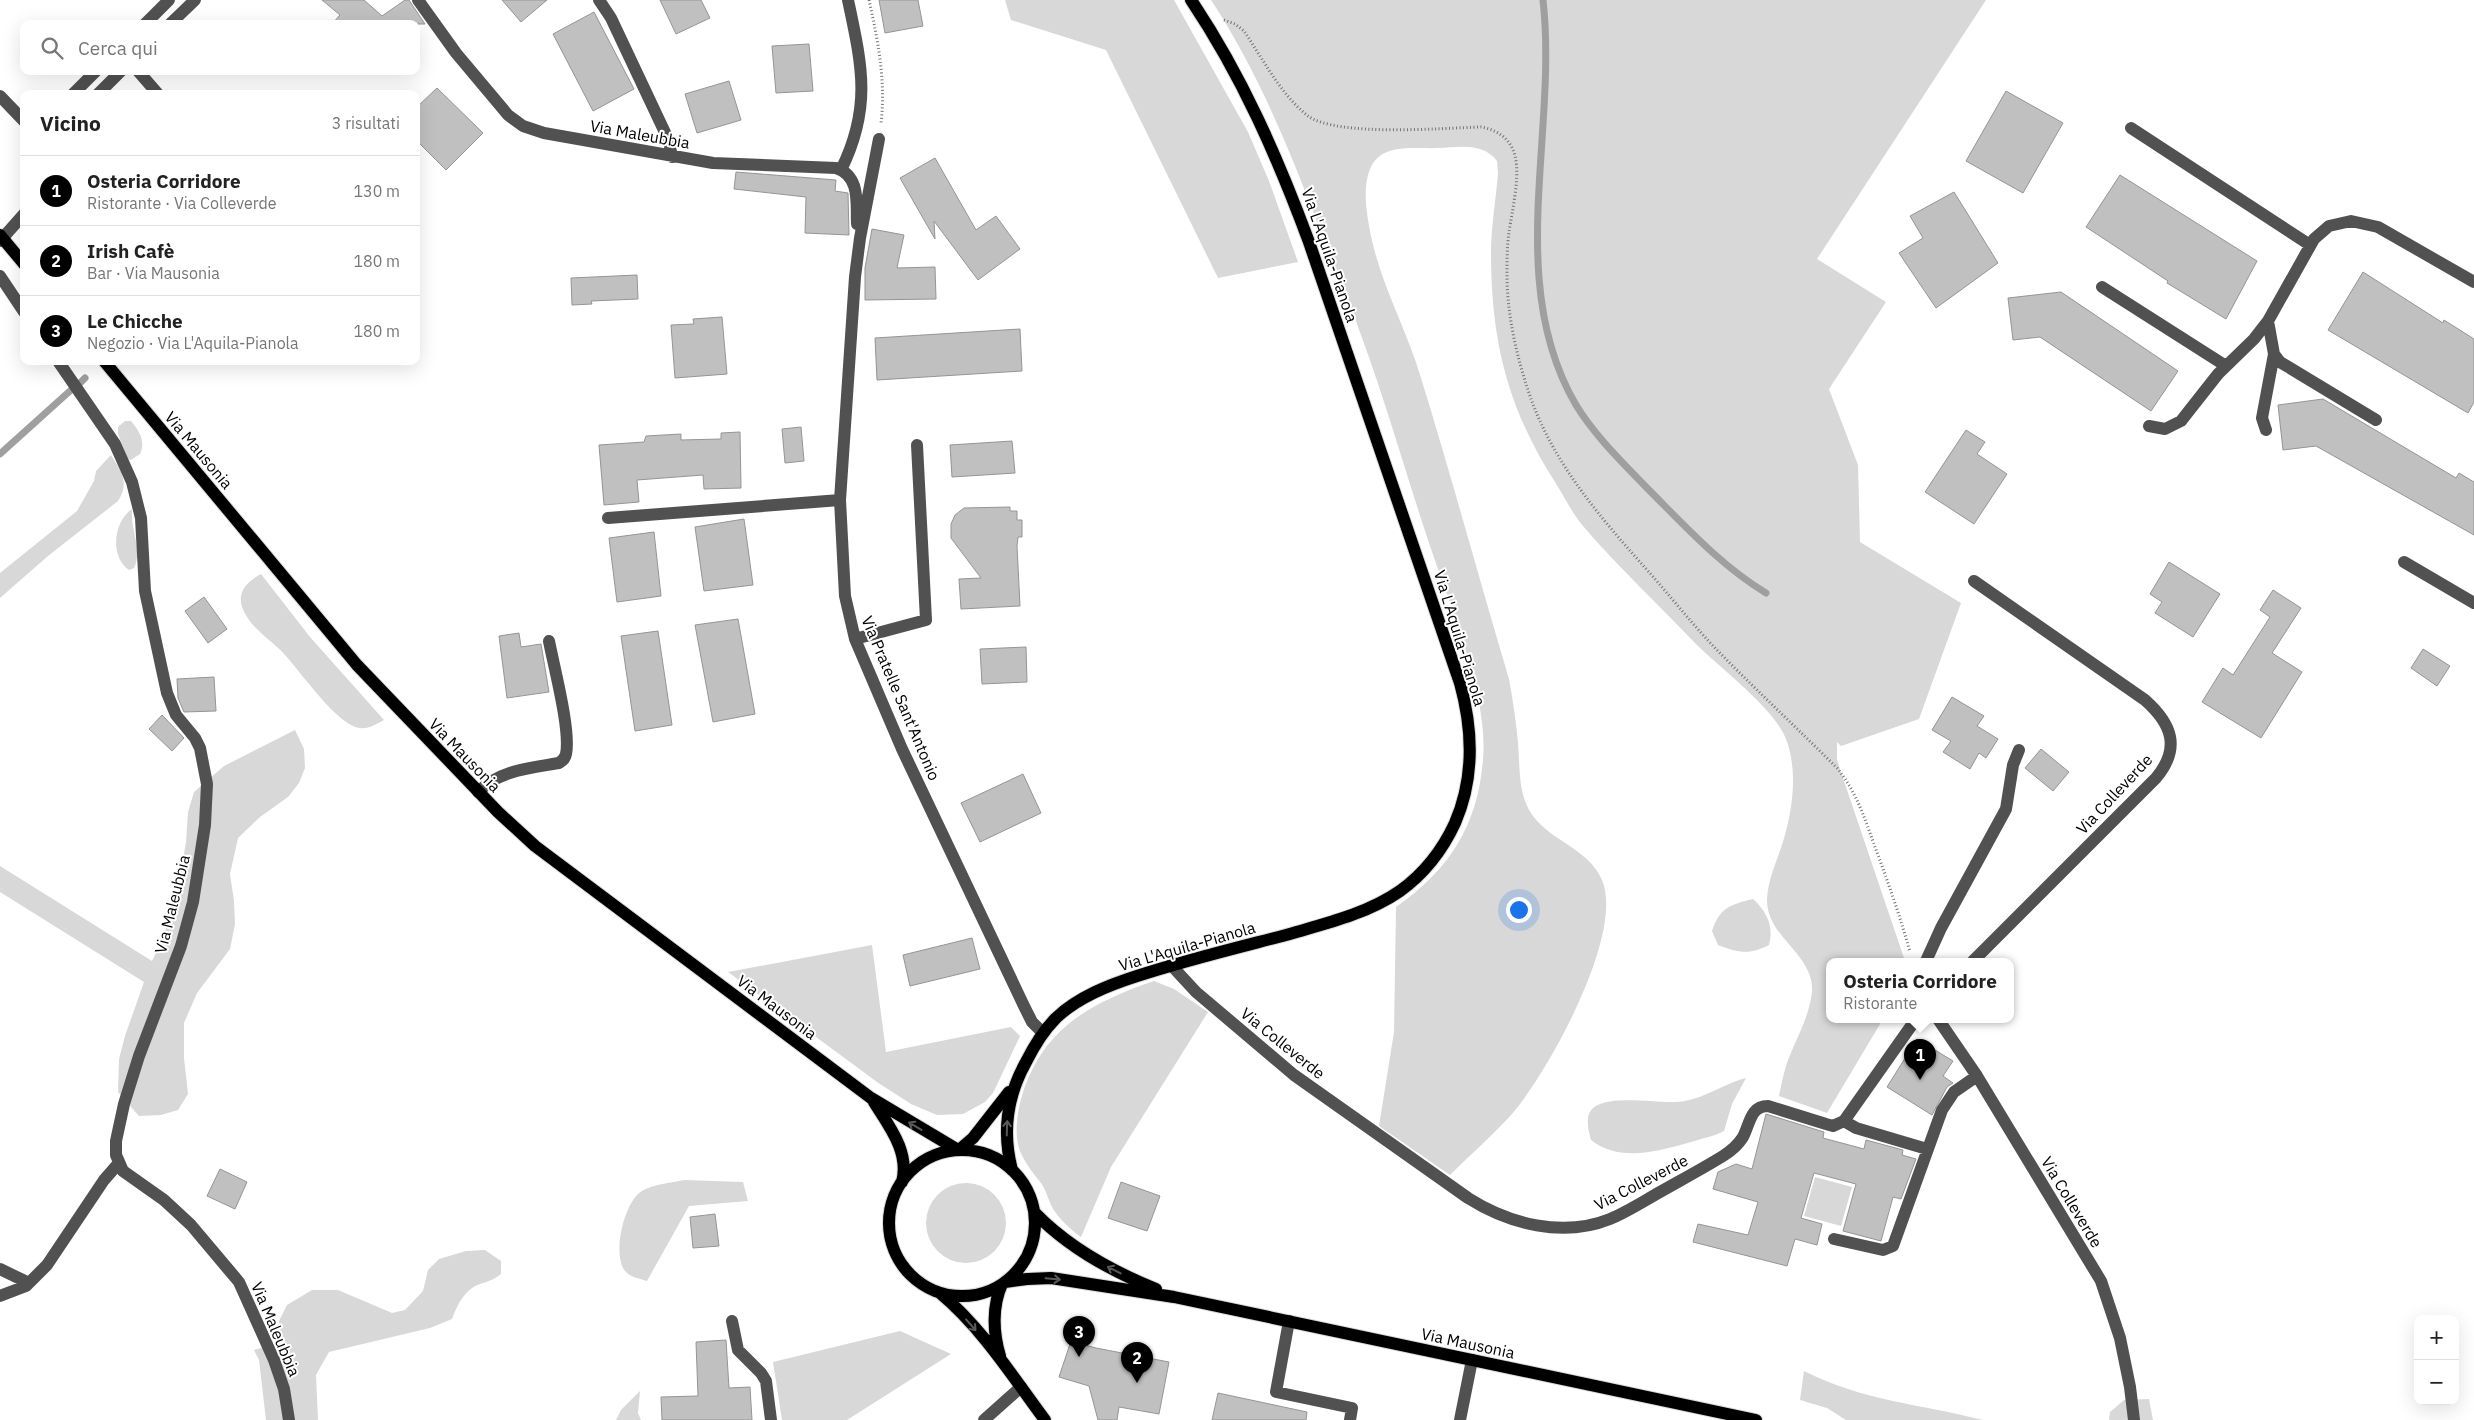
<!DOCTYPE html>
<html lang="it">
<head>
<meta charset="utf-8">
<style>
  body { margin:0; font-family:"IBM Plex Sans",sans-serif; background:#f6f6f6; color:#222 }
  .controls { position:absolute; right:15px; bottom:15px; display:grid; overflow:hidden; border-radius:10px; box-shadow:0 5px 20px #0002 }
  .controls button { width:45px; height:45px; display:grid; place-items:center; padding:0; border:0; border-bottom:1px solid #e0e0e0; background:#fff; color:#222; font:25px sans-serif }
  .you { position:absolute; left:1518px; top:909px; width:18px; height:18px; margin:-12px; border:4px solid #fff; border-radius:50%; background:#1a73e8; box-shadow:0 0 0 8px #1a73e833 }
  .badge { display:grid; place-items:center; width:32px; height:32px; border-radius:50%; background:#000; color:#fff; font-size:16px; font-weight:700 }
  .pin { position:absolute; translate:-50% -41px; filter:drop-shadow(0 1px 2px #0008) }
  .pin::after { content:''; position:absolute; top:26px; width:18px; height:15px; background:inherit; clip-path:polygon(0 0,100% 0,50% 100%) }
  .popup { position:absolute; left:1826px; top:958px; width:188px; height:65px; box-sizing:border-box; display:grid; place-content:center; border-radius:10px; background:#fff; filter:drop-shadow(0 1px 4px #0005); font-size:16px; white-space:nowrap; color:#767676 }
  .popup b { font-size:19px; color:#222 }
  .popup::after { content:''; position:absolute; left:50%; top:100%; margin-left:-10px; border:10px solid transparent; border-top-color:#fff }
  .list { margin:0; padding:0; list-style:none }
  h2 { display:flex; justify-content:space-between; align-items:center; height:65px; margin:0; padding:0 20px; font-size:21px }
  h2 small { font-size:16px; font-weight:400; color:#767676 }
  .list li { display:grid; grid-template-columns:32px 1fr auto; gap:15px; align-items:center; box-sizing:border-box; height:70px; padding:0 20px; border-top:1px solid #e0e0e0 }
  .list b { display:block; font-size:19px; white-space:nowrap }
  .list p { margin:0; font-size:16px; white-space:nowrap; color:#767676 }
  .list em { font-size:16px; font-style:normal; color:#767676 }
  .icon { flex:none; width:28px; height:28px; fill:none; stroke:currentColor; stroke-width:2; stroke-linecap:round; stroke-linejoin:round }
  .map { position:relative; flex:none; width:2474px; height:1420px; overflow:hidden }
  .search { position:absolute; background:#fff; box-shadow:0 5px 20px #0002; left:20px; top:20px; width:400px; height:55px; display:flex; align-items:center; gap:12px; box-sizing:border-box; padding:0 18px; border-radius:10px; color:#767676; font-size:19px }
  .panel { position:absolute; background:#fff; box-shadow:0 5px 20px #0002; left:20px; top:90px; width:400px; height:275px; border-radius:10px }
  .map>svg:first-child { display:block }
</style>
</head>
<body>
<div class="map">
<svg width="2474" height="1420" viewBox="0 0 2474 1420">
  <rect width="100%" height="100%" fill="#fff"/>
  <path fill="#d8d8d8" d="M1005 0H1174L1248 132 1269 181 1298 262 1218 278 1106 50 1011 20Z
    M1211 0H1986L1817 259 1886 302 1829 389 1858 465 1860 542 1961 603 1919 719 1841 746 1837 742V760L1844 781 1905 961H1830V1019H1883L1827 1113 1779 1096C1781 1086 1783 1076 1786 1066 1794 1042 1810 1017 1812 991 1814 954 1766 937 1767 899 1768 881 1775 865 1781 848 1792 815 1799 773 1786 739 1774 708 1721 669 1696 644 1659 605 1618 567 1583 526 1572 513 1564 496 1555 482 1507 407 1491 340 1491 252 1491 226 1496 199 1498 173L1497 161C1483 142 1459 147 1438 148 1416 149 1384 143 1372 165 1361 185 1367 215 1371 236 1381 285 1407 330 1421 378 1452 478 1479 579 1509 679 1513 701 1516 721 1518 743 1520 765 1518 790 1529 810 1546 840 1588 847 1602 880 1625 934 1548 1072 1512 1114 1493 1135 1470 1155 1450 1175L1379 1126 1394 1032 1396 907C1450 869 1478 825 1483 759 1489 696 1449 603 1429 543 1406 474 1386 403 1361 335 1348 298 1332 261 1318 224 1288 146 1257 70 1211 0Z
    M125 421H131C139 431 146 441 140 454L131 460 128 459 118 434V427Z
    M111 455C121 471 130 483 118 501L48 556 0 598V573L77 511 94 481 96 471Z
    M132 509C130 529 143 550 134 568L129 570C109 556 114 521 132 509Z
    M261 574 310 637 384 720C373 726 364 732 351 725 330 714 302 674 285 655 271 639 250 629 242 607 237 591 248 581 261 574Z
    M295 730 304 749 305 768 299 783 288 797 260 817 238 838 230 874 234 901 235 924 230 949 197 993 184 1023V1058L188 1094 178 1110 161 1115 139 1116 118 1092 119 1059 125 1036 144 982 0 892V866L152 961 162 941 178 889 186 842 188 812 194 792 224 766Z
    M1753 899C1767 912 1774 926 1769 945 1749 955 1739 953 1718 945L1712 931C1720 907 1730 905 1753 899Z
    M872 945 886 1052 1011 1027 1020 1036 993 1093 985 1102 963 1114 937 1115 911 1104 877 1082 728 972Z
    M1154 981 1174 989 1208 1012 1111 1167 1081 1237C1070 1229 1059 1219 1052 1207 1048 1199 1046 1190 1041 1183 1033 1173 1025 1163 1020 1151 1014 1135 1017 1115 1021 1099 1041 1029 1090 1003 1154 981Z
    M1746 1078 1732 1104 1724 1131C1713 1137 1703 1138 1691 1142 1659 1151 1620 1163 1591 1140 1589 1132 1586 1122 1589 1114 1599 1090 1661 1106 1685 1101 1707 1097 1725 1083 1746 1078Z
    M1815 1177 1852 1187 1841 1226 1804 1216Z
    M684 1180 743 1182 748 1201 689 1206 647 1281C641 1279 630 1277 626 1272 611 1257 624 1201 642 1191 653 1184 671 1183 684 1180Z
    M926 1223a40 40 0 1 1 80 0a40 40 0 1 1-80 0Z
    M485 1250 501 1261V1274C490 1283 481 1282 472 1288 462 1295 456 1308 452 1319L430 1328 329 1352 316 1375 318 1420H266L259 1360 254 1350 282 1342 279 1321 287 1305 312 1290H338L392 1313 405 1310 423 1291 428 1270 439 1259 466 1251Z
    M900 1331 951 1354 847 1420H782L773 1362Z
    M1804 1371C1863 1401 1920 1404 1983 1420H1846L1827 1408 1800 1400Z
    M640 1391 638 1413 641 1420H616L621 1410Z
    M2149 1399 2153 1420H2109L2110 1412 2124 1400Z"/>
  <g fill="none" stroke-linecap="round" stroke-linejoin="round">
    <path stroke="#9f9f9f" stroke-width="7" d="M1543 0C1558 133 1504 282 1576 405 1595 436 1622 462 1647 488 1685 526 1720 565 1766 593
      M79 384 85 378
      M0 454 71 390"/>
  </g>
  <path fill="#c0c0c0" stroke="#959595" d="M322 0H364L382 16 405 0H409L425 24H332L340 15Z
    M502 0H547L521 22Z
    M660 0H701L710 18 676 34Z
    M879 0H918L923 26 885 33Z
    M594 12 634 89 593 111 553 34Z
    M809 44 813 91 776 93 772 46Z
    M729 81 741 120 697 133 685 94Z
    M437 88 483 133 446 170 416 140V108Z
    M2006 91 2063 123 2023 193 1966 161Z
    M935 158 976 230 996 216 1020 249 978 280 934 221 935 239 900 178Z
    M736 172 836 180 835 191 848 193 849 235 805 233 806 197 734 189Z
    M2120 175 2257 261 2226 319 2167 283 2168 281 2086 227Z
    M1954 192 1998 263 1936 308 1899 253 1923 238 1910 216Z
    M872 229 904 235 897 268 935 267 936 299 865 300V268Z
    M2363 272 2443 323 2444 320 2474 339V402L2468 413 2328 330Z
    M637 275 638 299 591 301 592 304 572 305 571 278Z
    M2061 292 2178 371 2151 411 2040 337 2013 340 2008 298Z
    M722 317 727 374 675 378 671 325 694 324 693 319Z
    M1020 329 1022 371 877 380 875 338Z
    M2323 399 2456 478 2459 473 2474 482V535L2316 446 2283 450 2278 405Z
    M801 427 804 461 785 463 782 429Z
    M1966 430 1985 442 1977 454 2007 474 1974 524 1925 492Z
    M740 432 741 488 704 489 703 475 637 480 639 502 604 505 599 445 644 442 646 436 681 434V440L721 439V433Z
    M1012 441 1015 473 952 477 950 445Z
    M1010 507V511H1017V520H1022V537H1018L1017 546 1020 606 961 609 959 579 981 578 951 538V524L955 515 964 508Z
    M744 519 753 585 704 591 695 527Z
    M654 532 661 596 617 602 609 538Z
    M2169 562 2220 594 2193 637 2155 613 2162 602 2150 594Z
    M2273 590 2301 608 2272 653 2302 672 2261 738 2202 702 2223 668 2233 675 2270 617 2260 610Z
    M204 597 227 629 208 643 185 611Z
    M738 619 755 714 713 722 695 625Z
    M658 631 672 725 635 731 621 636Z
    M519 633 521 647 541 644 549 692 507 698 499 636Z
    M1026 647 1027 682 982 684 980 649Z
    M2423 649 2450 666 2437 686 2411 668Z
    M214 677 216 711 184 712 178 698 177 679Z
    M1952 697 1984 716 1977 726 1998 739 1986 758 1979 753 1970 769 1943 752 1951 741 1932 730Z
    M162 715 184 738 172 751 149 729Z
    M2041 749 2069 772 2053 791 2025 768Z
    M1023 774 1041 813 980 842 961 803Z
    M972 938 980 969 910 986 903 955Z
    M1917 1039 1953 1061 1943 1076 1953 1083 1947 1087 1932 1115 1887 1087Z
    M1766 1114 1824 1132 1823 1138 1864 1149 1866 1140 1903 1150 1902 1155 1916 1159 1901 1199 1893 1197 1881 1241 1843 1231 1856 1184 1814 1173 1801 1218 1822 1224 1817 1245 1795 1239 1787 1266 1693 1242 1698 1224 1748 1235 1758 1202 1713 1189 1718 1172 1736 1164 1752 1169Z
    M220 1169 247 1182 235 1209 207 1196Z
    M1121 1182 1160 1196 1147 1231 1108 1218Z
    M715 1214 719 1246 693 1248 690 1217Z
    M726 1340 729 1388 750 1387 752 1420H662L661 1397 698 1396 696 1342Z
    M1071 1341 1096 1348 1169 1362 1159 1414 1119 1407 1117 1420H1098L1089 1386 1059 1377Z
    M1218 1393 1307 1412 1306 1420H1212Z"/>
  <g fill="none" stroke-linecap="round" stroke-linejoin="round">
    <defs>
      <path id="major" d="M0 235 24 264
        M104 361 357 665 498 812 535 846 871 1098 958 1150
        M874 1102C889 1126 910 1152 902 1182
        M959 1150 973 1138 1009 1092
        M889 1223a73 73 0 1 1 146 0a73 73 0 1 1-146 0Z
        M1012 1170C1002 1132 1007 1096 1026 1062 1034 1046 1043 1031 1056 1018 1078 997 1109 985 1137 976 1186 960 1236 948 1286 935 1324 924 1367 914 1400 891 1425 873 1443 849 1455 823 1475 777 1473 730 1460 683L1309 242C1277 156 1242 76 1191 0
        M1035 1213C1069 1248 1111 1271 1156 1289
        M1005 1282 1027 1279 1051 1278 1174 1297 1756 1420
        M940 1293C982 1328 1013 1377 1045 1420
        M1000 1356C993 1333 992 1306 1002 1284"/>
    </defs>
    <use href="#major" stroke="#dbdbdb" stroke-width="14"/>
    <path stroke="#737373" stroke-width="3" stroke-dasharray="1 2.5" stroke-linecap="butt" d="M869 0C878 41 886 81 881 123
      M1224 20 1235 24 1244 31C1263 59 1281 95 1308 116 1337 137 1442 128 1481 127 1493 129 1506 135 1512 148 1523 168 1512 210 1509 232 1507 246 1507 261 1507 275 1507 313 1516 354 1528 390 1551 461 1599 516 1648 571 1671 597 1693 625 1717 650 1756 690 1797 728 1837 768 1856 791 1865 819 1875 847 1888 882 1900 916 1910 952"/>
    <path stroke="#515151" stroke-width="12" d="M418 0 456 53 508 115 523 126 544 133 713 163 836 168C861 176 856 204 857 224
      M599 0 611 18 669 141 672 157
      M145 24 169 0
      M170 24 195 0
      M138 71 158 94
      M73 94 96 71
      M98 94 121 71
      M0 96 24 121
      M2131 128 2310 245
      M879 139 860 238 855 277 840 500 845 596 855 639 902 749 1024 1006 1032 1022 1043 1033
      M841 170C872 107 862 66 848 0
      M0 241 24 214
      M0 276 24 312
      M2102 287 2226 366
      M2268 321 2274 354 2280 362 2376 420
      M58 361 115 444 132 482 141 518 145 591 167 693 176 715 195 738 200 748 207 784 205 825 193 902 181 946 139 1056 124 1104 116 1141V1155L123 1171 164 1200 191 1225 239 1282 274 1360 284 1389 289 1420
      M2149 426 2165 429 2181 421 2218 374 2254 339 2268 321 2314 239 2329 226 2351 221 2378 227 2474 282
      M2266 430 2262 418 2274 354
      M608 518 840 500
      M2404 562 2474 603
      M855 639 926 620 917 445
      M478 792C500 770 530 768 559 763 563 760 565 759 566 754 571 731 554 667 549 641
      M1926 961 1941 928 2006 809 2013 765 2019 750
      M1973 961 2156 778C2181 748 2172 724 2145 700L1974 581
      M1171 965 1196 992 1294 1075 1468 1198C1509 1224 1563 1238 1610 1219 1627 1212 1644 1201 1660 1192 1681 1180 1702 1169 1723 1156 1731 1151 1738 1145 1743 1137 1750 1124 1750 1106 1768 1106L1826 1124 1833 1126 1844 1121 1916 1019
      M1938 1019 1977 1076 2101 1281 2120 1338 2130 1387 2134 1420
      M1844 1121 1856 1128 1927 1149
      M1834 1239 1883 1250 1893 1246 1942 1110 1954 1092 1977 1076
      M0 1269 29 1283
      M0 1296 26 1286 47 1265 104 1180 118 1164
      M732 1321 738 1350 761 1373 766 1381 771 1420
      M1289 1321 1276 1392 1352 1408 1350 1420
      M984 1420 1021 1387
      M1460 1420 1472 1360"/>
    <use href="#major" stroke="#000" stroke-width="12"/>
  </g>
  <defs><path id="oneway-shaft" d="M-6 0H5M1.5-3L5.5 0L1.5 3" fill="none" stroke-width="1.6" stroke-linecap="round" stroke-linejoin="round" transform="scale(1.25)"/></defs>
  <g stroke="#595959">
    <use href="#oneway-shaft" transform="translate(915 1126) rotate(-149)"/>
    <use href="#oneway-shaft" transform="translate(1007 1128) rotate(-88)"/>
    <use href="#oneway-shaft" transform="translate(1114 1270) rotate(-153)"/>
    <use href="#oneway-shaft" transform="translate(1053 1279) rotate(5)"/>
    <use href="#oneway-shaft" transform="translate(971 1325) rotate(49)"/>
  </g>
  <g text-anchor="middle" stroke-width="4" stroke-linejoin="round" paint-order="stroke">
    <g font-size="16" fill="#000" stroke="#fff">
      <text transform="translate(640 134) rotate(10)" y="6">Via Maleubbia</text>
      <text transform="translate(1330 255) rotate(71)" y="6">Via L'Aquila-Pianola</text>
      <text transform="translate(199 450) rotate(50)" y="6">Via Mausonia</text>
      <text transform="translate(1460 638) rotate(73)" y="6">Via L'Aquila-Pianola</text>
      <text transform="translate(901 698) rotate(67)" y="6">Via Pratelle Sant'Antonio</text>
      <text transform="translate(465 755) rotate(46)" y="6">Via Mausonia</text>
      <text transform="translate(2114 794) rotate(-47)" y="6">Via Colleverde</text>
      <text transform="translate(172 904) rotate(-76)" y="6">Via Maleubbia</text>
      <text transform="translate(1187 946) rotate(-16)" y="6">Via L'Aquila-Pianola</text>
      <text transform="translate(777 1007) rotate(37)" y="6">Via Mausonia</text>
      <text transform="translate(1283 1043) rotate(39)" y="6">Via Colleverde</text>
      <text transform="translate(1641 1182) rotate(-27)" y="6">Via Colleverde</text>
      <text transform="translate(2072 1202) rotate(59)" y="6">Via Colleverde</text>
      <text transform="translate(276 1329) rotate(67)" y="6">Via Maleubbia</text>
      <text transform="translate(1468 1343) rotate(12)" y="6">Via Mausonia</text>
    </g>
  </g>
</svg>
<div class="controls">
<button>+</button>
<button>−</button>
</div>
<div class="you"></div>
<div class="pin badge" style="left:1920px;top:1080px">1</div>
<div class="popup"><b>Osteria Corridore</b>Ristorante</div>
<div class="pin badge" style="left:1137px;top:1383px">2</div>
<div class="pin badge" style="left:1079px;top:1357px">3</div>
<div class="search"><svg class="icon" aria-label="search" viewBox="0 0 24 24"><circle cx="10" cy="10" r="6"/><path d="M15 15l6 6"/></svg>Cerca qui</div>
<section class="panel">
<h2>Vicino<small>3 risultati</small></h2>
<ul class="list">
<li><span class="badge">1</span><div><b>Osteria Corridore</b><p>Ristorante · Via Colleverde</p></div><em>130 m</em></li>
<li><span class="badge">2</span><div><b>Irish Cafè</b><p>Bar · Via Mausonia</p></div><em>180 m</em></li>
<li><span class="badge">3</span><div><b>Le Chicche</b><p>Negozio · Via L'Aquila-Pianola</p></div><em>180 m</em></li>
</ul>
</section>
</div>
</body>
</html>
